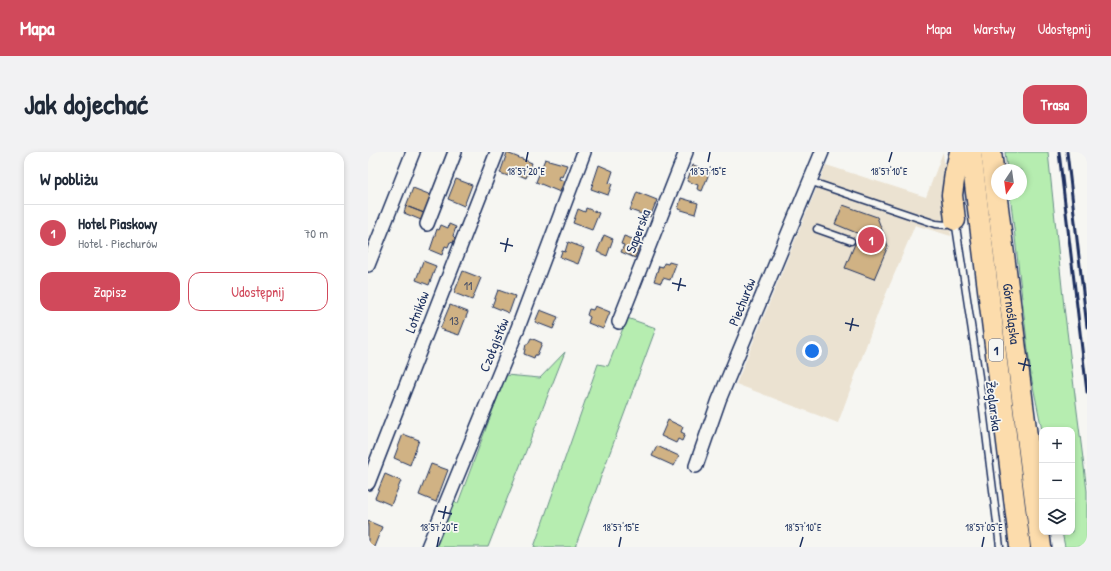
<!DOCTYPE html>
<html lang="pl">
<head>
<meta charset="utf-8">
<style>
  body { margin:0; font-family:"Patrick Hand",sans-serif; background:#f2f2f3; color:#1f2937 }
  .controls { position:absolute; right:12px; bottom:12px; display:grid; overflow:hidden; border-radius:8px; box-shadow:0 2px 6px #0003 }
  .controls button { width:36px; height:36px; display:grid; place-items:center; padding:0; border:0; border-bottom:1px solid #e0e1e3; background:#fff; color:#1f2937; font:20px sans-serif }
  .compass { position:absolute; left:623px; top:12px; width:36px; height:36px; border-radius:50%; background:#fff; box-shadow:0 2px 6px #0003; rotate:193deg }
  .you { position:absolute; left:444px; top:199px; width:14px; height:14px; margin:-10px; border:3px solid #fff; border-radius:50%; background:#1a73e8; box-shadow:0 0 0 6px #1a73e833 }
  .badge { display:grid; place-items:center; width:26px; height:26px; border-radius:50%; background:#d1495b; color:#fff; font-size:13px; font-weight:700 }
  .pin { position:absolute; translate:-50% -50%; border:2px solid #fff; box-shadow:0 1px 4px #0006 }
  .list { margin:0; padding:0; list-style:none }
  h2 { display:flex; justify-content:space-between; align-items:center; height:52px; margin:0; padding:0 16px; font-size:17px }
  h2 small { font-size:13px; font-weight:400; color:#747a83 }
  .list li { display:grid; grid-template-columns:26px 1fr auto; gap:12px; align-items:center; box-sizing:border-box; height:56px; padding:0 16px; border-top:1px solid #e0e1e3 }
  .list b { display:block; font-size:15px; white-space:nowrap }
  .list p { margin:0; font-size:13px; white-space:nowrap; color:#747a83 }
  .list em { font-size:13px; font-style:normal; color:#747a83 }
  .actions { display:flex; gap:8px; padding:12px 16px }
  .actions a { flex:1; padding:9px 0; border:1px solid #d1495b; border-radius:12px; text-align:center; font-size:14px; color:#d1495b }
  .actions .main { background:#d1495b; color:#fff }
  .icon { flex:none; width:22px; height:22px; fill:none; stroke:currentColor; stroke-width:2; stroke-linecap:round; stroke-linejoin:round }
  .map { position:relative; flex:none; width:719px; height:395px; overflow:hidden; border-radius:12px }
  header { display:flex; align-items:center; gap:24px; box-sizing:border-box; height:56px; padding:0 20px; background:#d1495b; color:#fff }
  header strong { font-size:19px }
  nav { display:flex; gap:22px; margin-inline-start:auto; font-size:14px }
  .intro { display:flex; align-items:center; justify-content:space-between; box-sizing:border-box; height:96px; padding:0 24px }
  h1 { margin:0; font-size:28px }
  .button { padding:10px 18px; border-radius:12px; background:#d1495b; color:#fff; font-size:14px; font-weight:700 }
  main { display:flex; gap:24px; padding:0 24px }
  aside { flex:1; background:#fff; border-radius:12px; box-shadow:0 2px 6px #0003 }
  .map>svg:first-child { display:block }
</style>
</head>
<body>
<header>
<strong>Mapa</strong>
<nav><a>Mapa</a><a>Warstwy</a><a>Udostępnij</a></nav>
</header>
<div class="intro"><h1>Jak dojechać</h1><a class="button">Trasa</a></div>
<main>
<aside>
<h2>W pobliżu<small></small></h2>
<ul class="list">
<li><span class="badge">1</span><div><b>Hotel Piaskowy</b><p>Hotel · Piechurów</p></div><em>70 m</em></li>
</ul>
<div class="actions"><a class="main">Zapisz</a><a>Udostępnij</a></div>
</aside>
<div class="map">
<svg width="719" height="395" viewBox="0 0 719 395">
  <rect width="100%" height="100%" fill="#f6f6f2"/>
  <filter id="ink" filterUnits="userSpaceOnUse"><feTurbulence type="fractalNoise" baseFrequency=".025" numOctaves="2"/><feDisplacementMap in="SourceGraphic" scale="8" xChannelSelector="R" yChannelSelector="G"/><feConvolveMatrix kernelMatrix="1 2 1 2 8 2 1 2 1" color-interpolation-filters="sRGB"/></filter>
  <g filter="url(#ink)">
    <path fill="#ebe2d1" d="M575 0 583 84 547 73 510 161 470 271 368 232 458 13 558 45Z"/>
    <path fill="#b6edb0" stroke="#688e87" d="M637 0H680L696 155 719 339V395H697L694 380H704V278H674L663 224 642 42H653V18H639Z
      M259 166 288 176 207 395H166L230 212 240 214Z
      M197 200 120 395H59L78 348 90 351 138 223 172 226Z"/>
    <path fill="#d0b284" stroke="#1b2f5e" d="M139 1 164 11 158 26 142 19 140 24 132 21Z
      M177 7 199 13 194 25 192 24 191 27 196 29 192 40 168 30Z
      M231 13 245 19 241 31 244 32 240 43 223 37Z
      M325 13 342 19 334 39 329 37 330 33 319 29Z
      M88 27 104 33 96 54 80 47Z
      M45 36 63 43 56 61 38 54Z
      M269 40 289 48 282 65 262 58Z
      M313 46 330 51 327 62 310 57Z
      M475 53 509 65 520 94 506 127 477 116 491 82 467 72Z
      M38 54 56 61 53 68 36 61Z
      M218 56 231 61 224 78 205 71 210 57 217 60Z
      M81 72 88 75 85 84 87 86 85 91 82 90 80 95 77 94 74 103 62 98 69 77 71 78 73 73 80 76Z
      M236 83 245 87 239 104 229 100Z
      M256 84 273 90 267 106 253 100 256 93 253 92Z
      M200 90 216 96 210 112 192 105 194 99 197 100Z
      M55 109 68 114 61 133 48 128Z
      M301 110 308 112 302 128 295 126 293 131 286 129 291 114 295 115 296 111 300 112Z
      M95 119 113 126 104 148 86 141Z
      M130 138 147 144 141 161 124 154Z
      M82 153 100 160 91 183 72 177Z
      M227 154 242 160 235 177 220 171 222 165 219 163 221 157 225 158Z
      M172 158 190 165 185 177 167 170Z
      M163 186 174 191 169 203H167L166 206 156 202 158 192H160Z
      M300 268 315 275 313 280 317 282 314 289 310 287 308 291 293 284Z
      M35 282 51 288 42 313 26 306Z
      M289 294 311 304 306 314 284 304Z
      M63 312 80 318 68 350 51 343Z
      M17 322 33 329 23 353 7 346Z
      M0 369 14 375 6 395H0Z"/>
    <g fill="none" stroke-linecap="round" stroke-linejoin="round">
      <defs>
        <path id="service" d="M441 29 568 72 579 73 587 68 611 225 632 395
          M449 77 483 89"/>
        <path id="minor" d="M59 72 87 0
          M0 113 45 0
          M251 170 318 0
          M328 314 351 248 454 0
          M0 331 129 0
          M60 395 148 181 216 0"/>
        <g id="primary">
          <path d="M603 0 652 395"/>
          <path id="s1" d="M623 0 673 395"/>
          <path d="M587 68 584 43 587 21 592 0"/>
        </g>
      </defs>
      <use href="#service" stroke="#1b2f5e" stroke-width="9"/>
      <use href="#minor" stroke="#1b2f5e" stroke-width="16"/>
      <use href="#primary" stroke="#1b2f5e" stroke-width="23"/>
      <use href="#service" stroke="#f6f6f2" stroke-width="6"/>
      <use href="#minor" stroke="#f6f6f2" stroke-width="13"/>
      <use href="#primary" stroke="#fcdcac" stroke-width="20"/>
      <path stroke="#1b2f5e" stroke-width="3" d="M691 0 719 240
        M699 0 719 175"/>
    </g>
  </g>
  <path fill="none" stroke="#1b2f5e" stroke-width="1.5" d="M158 10 160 0M340 10 342 0M521 10 524 0M132 91 145 94M137 100 140 86M304 131 318 134M310 139 313 126M477 171 491 174M482 179 485 166M650 211 663 214M655 219 658 206M70 359 84 362M75 367 78 354M69 395 71 385M251 395 253 385M432 395 435 385M614 395 616 385"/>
  <g text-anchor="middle" stroke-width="3.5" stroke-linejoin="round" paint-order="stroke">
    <g font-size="12" fill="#485068">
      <text x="100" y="138">11</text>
      <text x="86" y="173">13</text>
    </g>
    <rect fill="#f6f6f2" stroke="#5d6b8a" stroke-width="1" x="621" y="187" width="14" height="22" rx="3"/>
    <g font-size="13" font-weight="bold" fill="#1b2f5e">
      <text x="628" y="203">1</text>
    </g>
    <g font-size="14" fill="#1b2f5e" stroke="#f6f6f2">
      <text transform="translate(270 79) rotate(-69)" y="5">Saperska</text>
      <text transform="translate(374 150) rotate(-68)" y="5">Piechurów</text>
      <text transform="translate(49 160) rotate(-69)" y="5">Lotników</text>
      <text dy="5" stroke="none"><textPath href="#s1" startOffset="163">Górnośląska</textPath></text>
      <text transform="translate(126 193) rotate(-68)" y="5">Czołgistów</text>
      <text transform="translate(626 254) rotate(83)" y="5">Żeglarska</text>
    </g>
  </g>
  <g font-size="10" text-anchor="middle" fill="#1b2f5e" stroke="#f6f6f2" stroke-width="3.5" stroke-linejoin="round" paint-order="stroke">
    <text x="158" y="23">18°57'20"E</text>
    <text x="340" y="23">18°57'15"E</text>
    <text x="521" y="23">18°57'10"E</text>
    <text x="71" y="379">18°57'20"E</text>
    <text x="253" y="379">18°57'15"E</text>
    <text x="435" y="379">18°57'10"E</text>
    <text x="616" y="379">18°57'05"E</text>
  </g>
</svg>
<div class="controls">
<button>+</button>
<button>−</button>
<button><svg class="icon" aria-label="layers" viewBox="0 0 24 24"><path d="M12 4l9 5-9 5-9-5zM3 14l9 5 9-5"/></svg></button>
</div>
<svg class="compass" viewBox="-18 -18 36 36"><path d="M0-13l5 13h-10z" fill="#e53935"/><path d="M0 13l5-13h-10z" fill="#747a83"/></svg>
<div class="you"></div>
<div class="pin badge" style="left:503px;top:88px">1</div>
</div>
</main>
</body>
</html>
